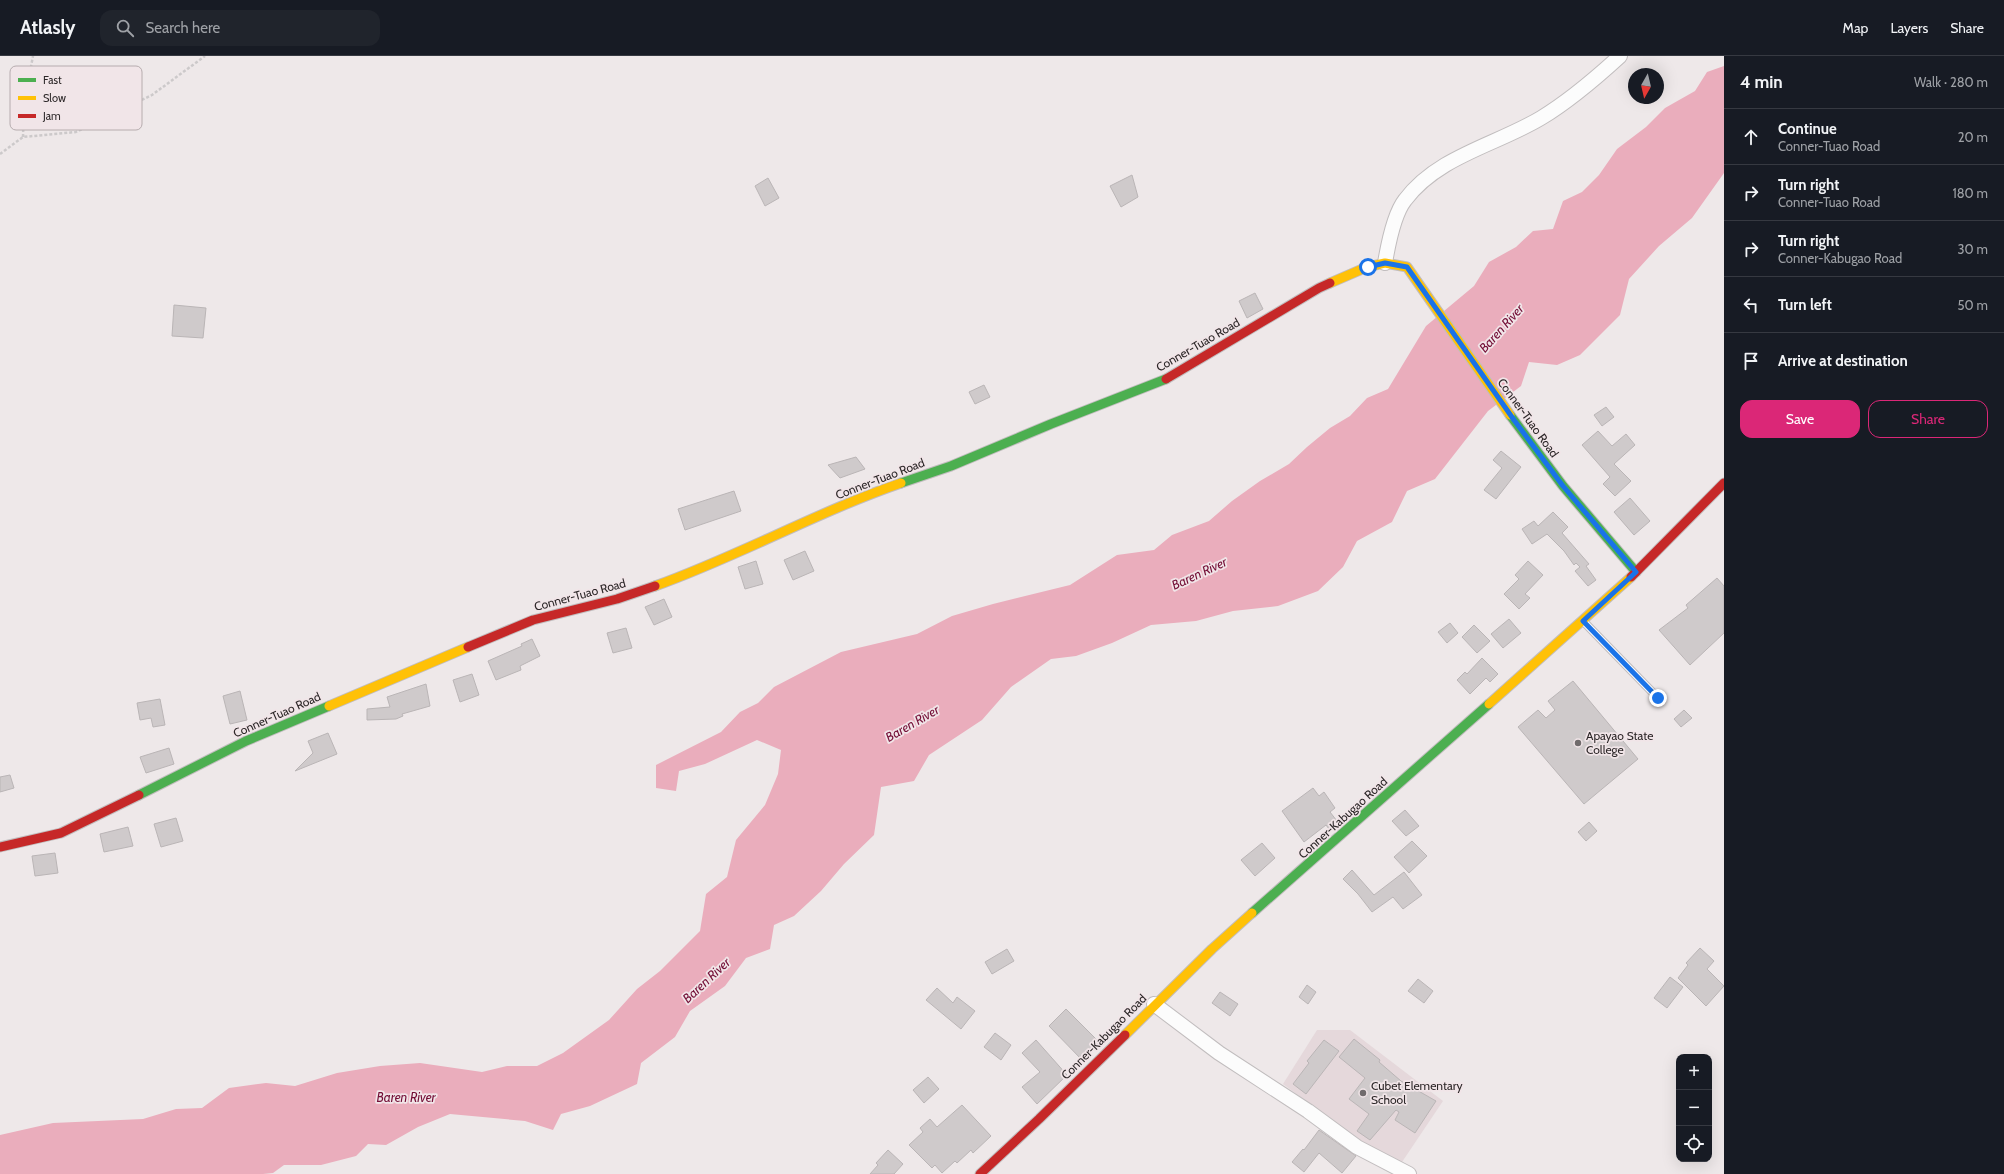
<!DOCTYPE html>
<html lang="en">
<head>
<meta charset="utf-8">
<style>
  body { margin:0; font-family:Cabin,sans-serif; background:#20242c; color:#f1f3f6 }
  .controls { position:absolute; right:12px; bottom:12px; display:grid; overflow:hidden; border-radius:8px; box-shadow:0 4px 16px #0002 }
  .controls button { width:36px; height:36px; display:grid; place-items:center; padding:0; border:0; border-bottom:1px solid #363941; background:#171b24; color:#f1f3f6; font:20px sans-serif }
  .compass { position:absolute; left:1628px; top:12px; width:36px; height:36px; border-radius:50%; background:#171b24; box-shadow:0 4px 16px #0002; rotate:188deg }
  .stop { position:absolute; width:12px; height:12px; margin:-9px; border:3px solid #1a73e8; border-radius:50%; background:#fff }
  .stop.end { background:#1a73e8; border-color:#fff; box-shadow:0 1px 4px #0008 }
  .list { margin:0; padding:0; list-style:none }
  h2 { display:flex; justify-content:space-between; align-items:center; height:52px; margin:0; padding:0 16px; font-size:17px }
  h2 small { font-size:13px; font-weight:400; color:#9ea1a6 }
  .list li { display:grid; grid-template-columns:26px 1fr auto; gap:12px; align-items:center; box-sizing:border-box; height:56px; padding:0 16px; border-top:1px solid #363941 }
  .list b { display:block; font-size:15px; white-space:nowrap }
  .list p { margin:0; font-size:13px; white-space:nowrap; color:#9ea1a6 }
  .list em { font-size:13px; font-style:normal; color:#9ea1a6 }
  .actions { display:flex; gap:8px; padding:12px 16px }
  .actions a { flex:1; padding:9px 0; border:1px solid #db2777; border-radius:12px; text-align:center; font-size:14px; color:#db2777 }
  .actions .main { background:#db2777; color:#fff }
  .icon { flex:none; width:22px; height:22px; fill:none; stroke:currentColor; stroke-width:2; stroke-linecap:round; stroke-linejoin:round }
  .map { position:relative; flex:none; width:1724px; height:1118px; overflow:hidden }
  header { display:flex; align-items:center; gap:24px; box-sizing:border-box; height:56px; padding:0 20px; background:#171b24; border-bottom:1px solid #363941 }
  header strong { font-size:19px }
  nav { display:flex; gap:22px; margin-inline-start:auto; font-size:14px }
  .search { width:280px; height:36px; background:#20242c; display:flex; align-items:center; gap:10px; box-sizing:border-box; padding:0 14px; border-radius:12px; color:#9ea1a6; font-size:15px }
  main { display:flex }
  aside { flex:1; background:#171b24 }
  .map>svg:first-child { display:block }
</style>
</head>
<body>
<header>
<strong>Atlasly</strong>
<div class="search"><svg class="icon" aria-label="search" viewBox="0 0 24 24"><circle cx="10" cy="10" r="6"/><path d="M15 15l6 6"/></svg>Search here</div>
<nav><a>Map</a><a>Layers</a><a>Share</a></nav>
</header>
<main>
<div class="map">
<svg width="1724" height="1118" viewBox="0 0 1724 1118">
  <rect width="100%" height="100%" fill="#eee8e9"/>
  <path fill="#e5d8db" d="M1317 974H1350L1443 1045 1402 1106 1367 1090 1283 1028Z"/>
  <path fill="#eaadbc" d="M1724 10V117L1692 162 1659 190 1629 223 1620 259 1580 299 1557 309 1529 306 1521 330 1488 355 1435 423 1407 435 1392 466 1357 485 1343 511 1318 535 1278 550 1233 555 1196 565 1151 569 1112 587 1076 600 1051 603 1011 631 982 664 929 699 914 725 881 731 874 779 844 808 821 835 794 860 774 869 770 893 746 902 725 930 690 955 675 981 641 1007 637 1028 590 1050 561 1058 553 1074 525 1065 450 1058 418 1071 386 1089 368 1088 356 1100 321 1109H284L273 1117 263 1118H0V1079L53 1067 143 1063 176 1053 202 1052 229 1032 266 1027 295 1030 337 1017 380 1010 420 1007 482 1016 507 1010H537L563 997 609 964 637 933 660 915 700 875 706 838 727 821 736 784 765 749 778 718 781 694 757 684 705 708 679 715 676 735 656 732V709L721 676 740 656 758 647 774 631 841 596 917 578 952 560 993 548 1070 529 1117 499 1154 494 1172 479 1209 465 1232 445 1260 425 1289 408 1307 391 1330 372 1350 360 1367 342 1388 333 1426 270 1474 230 1489 206 1516 191 1533 175 1553 173 1563 145 1582 136 1599 119 1617 93 1646 71 1665 52 1695 35 1707 16Z"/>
  <path fill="#cfcacb" stroke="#bab5b6" d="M1132 119 1138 141 1121 151 1110 130Z
    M768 122 779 142 765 150 755 130Z
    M1255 237 1263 253 1247 262 1239 245Z
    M174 249 206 252 203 282 172 280Z
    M984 329 990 341 975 348 969 336Z
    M1606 351 1614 361 1602 370 1594 359Z
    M1598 375 1612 390 1626 378 1635 389 1614 408 1631 425 1615 440 1603 428 1610 421 1582 389Z
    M1501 395 1521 411 1496 443 1484 434 1502 412 1493 404Z
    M856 401 865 413 840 422 828 409Z
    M734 435 741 455 685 474 678 453Z
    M1630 442 1650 465 1634 479 1614 456Z
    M1553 456 1568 471 1562 477 1589 508 1586 510 1596 524 1588 530 1575 515 1580 511 1576 507 1574 509 1564 495 1547 478 1532 488 1522 473 1534 465 1538 470Z
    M805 495 814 515 793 524 784 504Z
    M756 505 763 528 745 533 738 511Z
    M1528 505 1543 519 1525 538 1530 542 1519 553 1504 538 1519 523 1515 519Z
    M1717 522 1724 530V577L1690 609 1659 574 1688 552 1686 549Z
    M664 543 672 561 654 569 645 551Z
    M1509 563 1521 577 1503 592 1491 578Z
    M1450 567 1458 577 1447 587 1438 576Z
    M1474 569 1490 585 1477 597 1462 581Z
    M626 572 632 592 613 597 607 577Z
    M532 583 540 600 520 610 521 614 496 624 488 605 522 590 521 588Z
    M1482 602 1498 618 1490 626 1486 622 1470 638 1457 624 1465 616 1467 618Z
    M472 618 479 639 460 646 453 624Z
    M1573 625 1638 703 1584 748 1518 671 1538 654 1546 662 1555 654 1548 645Z
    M426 628 430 650 402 658 403 660 396 663 367 664V653L390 651 387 641Z
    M240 635 247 664 230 668 223 640Z
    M160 643 165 669 153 671 151 662 140 664 137 647Z
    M1684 654 1692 662 1681 671 1674 663Z
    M328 677 337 698 295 715 313 697 308 685Z
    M169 692 174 708 146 717 140 701Z
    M10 719 14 732 0 736V721Z
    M1313 732 1319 740 1324 736 1335 752 1330 756 1337 765 1329 773 1326 769 1304 786 1282 755Z
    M1405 754 1419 770 1406 780 1392 765Z
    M176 762 183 785 161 791 154 768Z
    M1589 766 1597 775 1586 785 1578 776Z
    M128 771 133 790 104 796 100 778Z
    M1412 785 1427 800 1409 817 1394 801Z
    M1262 787 1275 802 1255 820 1241 804Z
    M55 797 58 817 35 820 32 800Z
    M1352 814 1374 839 1404 816 1422 839 1403 853 1393 841 1372 856 1358 838 1343 823Z
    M1700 892 1714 905 1707 913 1724 930 1706 950 1678 922 1688 909 1686 907Z
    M1007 893 1014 905 992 918 985 906Z
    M1670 921 1683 931 1667 952 1654 942Z
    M1418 923 1433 935 1424 947 1408 935Z
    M1307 929 1316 936 1308 948 1299 941Z
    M937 932 953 947 957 941 975 955 961 973 926 944Z
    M1220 936 1238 948 1230 960 1212 947Z
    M1066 953 1100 987 1082 1004 1049 970Z
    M995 977 1011 989 1001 1004 984 991Z
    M1354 983 1380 1004 1379 1006 1401 1025 1436 1045 1415 1077 1395 1064 1399 1056 1396 1054 1370 1084 1357 1075 1369 1058 1349 1043 1365 1022 1339 1001Z
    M1036 984 1067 1019 1037 1048 1022 1031 1040 1016 1022 997Z
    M1324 984 1339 995 1306 1038 1293 1028 1309 1007 1307 1005Z
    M928 1021 939 1033 924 1047 913 1034Z
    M962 1049 991 1080 973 1097 971 1094 957 1107 955 1105 942 1117 935 1109 932 1112 909 1089 923 1076 920 1072 930 1063 937 1071Z
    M1319 1074 1356 1100 1342 1117 1319 1097 1304 1116 1292 1106 1303 1093 1304 1094Z
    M888 1094 903 1108 894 1118H870L878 1109 876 1107Z"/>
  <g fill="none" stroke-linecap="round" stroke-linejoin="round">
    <defs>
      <path id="lane" d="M1584 566 1658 642"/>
      <path id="street" d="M1385 207C1388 189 1394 158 1405 144 1438 100 1496 89 1541 62 1569 45 1596 22 1620 0
        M1154 948 1219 997 1308 1055 1357 1091 1409 1118"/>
      <path id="fast" d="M1510 359 1563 430 1636 516
        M901 427 951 410 1051 368 1166 323
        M139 739 246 685 329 650
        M1252 857 1489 648"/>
      <path id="slow" d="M1330 227 1367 211 1385 207 1407 211 1510 359
        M655 530C739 500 817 456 901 427
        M1489 648 1631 521
        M329 650 468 591
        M1125 979 1212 893 1252 857"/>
      <path id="jam" d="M1166 323 1319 232 1330 227
        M1631 521 1724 427
        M468 591 533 564 617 543 655 530
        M0 791 61 777 139 739
        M980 1118 1039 1063 1125 979"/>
    </defs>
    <use href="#lane" stroke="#c1bdbe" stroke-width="9"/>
    <use href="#street" stroke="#c1bdbe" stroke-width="16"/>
    <use href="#fast" stroke="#c1bdbe" stroke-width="11"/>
    <use href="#slow" stroke="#c1bdbe" stroke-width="11"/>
    <use href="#jam" stroke="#c1bdbe" stroke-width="11"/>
    <path stroke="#ccc9ca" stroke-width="2.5" stroke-dasharray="3 2" stroke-linecap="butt" d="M23 81 24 47 33 0
      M0 98 23 81 76 76 152 39 205 0"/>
    <use href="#lane" stroke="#fcfcfc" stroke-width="7"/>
    <use href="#street" stroke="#fcfcfc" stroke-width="14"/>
    <use href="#fast" stroke="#4caf50" stroke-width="9"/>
    <use href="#slow" stroke="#ffc107" stroke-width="9"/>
    <use href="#jam" stroke="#c62828" stroke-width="9"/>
  </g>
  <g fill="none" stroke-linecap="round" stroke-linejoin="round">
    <path stroke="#1a73e8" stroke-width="5" d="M1368 211 1385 207 1407 211 1514 364 1563 430 1636 516 1583 565 1658 642"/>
  </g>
  <g fill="#706b6c" stroke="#f1e5e8" stroke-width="1.5">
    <circle cx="1578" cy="687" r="4"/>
    <circle cx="1363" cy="1037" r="4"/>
  </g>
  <g text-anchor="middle" stroke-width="3.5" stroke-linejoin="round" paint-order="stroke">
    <g font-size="12" fill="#2c2728" stroke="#f1e5e8">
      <text transform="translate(1198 289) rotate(-30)" y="4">Conner-Tuao Road</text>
      <text transform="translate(1528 362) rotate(54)" y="4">Conner-Tuao Road</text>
      <text transform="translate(880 423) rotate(-21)" y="4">Conner-Tuao Road</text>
      <text transform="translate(580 539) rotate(-15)" y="4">Conner-Tuao Road</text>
      <text transform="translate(277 659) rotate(-24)" y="4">Conner-Tuao Road</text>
      <text transform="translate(1343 762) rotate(-42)" y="4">Conner-Kabugao Road</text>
      <text transform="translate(1104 981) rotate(-45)" y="4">Conner-Kabugao Road</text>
    </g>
    <g font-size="12" fill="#2c2728" stroke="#f1e5e8" text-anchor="start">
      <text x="1586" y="684">Apayao State<tspan x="1586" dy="14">College</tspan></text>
      <text x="1371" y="1034">Cubet Elementary<tspan x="1371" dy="14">School</tspan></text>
    </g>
    <g font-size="13" font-style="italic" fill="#730e36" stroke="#f1e5e8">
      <text transform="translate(1501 272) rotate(-48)" y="5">Baren River</text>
      <text transform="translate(1199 517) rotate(-25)" y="5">Baren River</text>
      <text transform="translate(912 667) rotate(-30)" y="5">Baren River</text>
      <text transform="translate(706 924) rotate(-43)" y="5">Baren River</text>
      <text x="406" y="1046">Baren River</text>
    </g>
  </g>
  <rect x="10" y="10" width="132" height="64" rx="6" fill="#f1e5e8" stroke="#b6acae" stroke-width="1"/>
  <rect x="18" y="22" width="18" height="4" fill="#4caf50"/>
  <rect x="18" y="40" width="18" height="4" fill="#ffc107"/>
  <rect x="18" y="58" width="18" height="4" fill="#c62828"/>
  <g font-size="11" fill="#2c2728">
    <text x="43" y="28">Fast</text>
    <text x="43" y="46">Slow</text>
    <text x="43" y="64">Jam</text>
  </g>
</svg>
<div class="controls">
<button>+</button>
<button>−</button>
<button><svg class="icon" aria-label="locate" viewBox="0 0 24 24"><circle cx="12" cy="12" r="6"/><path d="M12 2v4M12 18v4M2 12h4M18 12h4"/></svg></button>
</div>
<svg class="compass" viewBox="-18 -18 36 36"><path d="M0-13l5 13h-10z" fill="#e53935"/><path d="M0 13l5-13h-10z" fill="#9ea1a6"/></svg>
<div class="stop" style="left:1368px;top:211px"></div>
<div class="stop end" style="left:1658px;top:642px"></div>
</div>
<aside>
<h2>4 min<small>Walk · 280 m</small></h2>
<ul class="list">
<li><svg class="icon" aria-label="ahead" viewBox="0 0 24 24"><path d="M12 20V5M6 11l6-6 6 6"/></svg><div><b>Continue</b><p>Conner-Tuao Road</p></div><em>20 m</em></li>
<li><svg class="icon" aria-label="right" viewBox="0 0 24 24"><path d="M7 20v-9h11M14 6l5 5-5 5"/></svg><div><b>Turn right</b><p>Conner-Tuao Road</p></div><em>180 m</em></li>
<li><svg class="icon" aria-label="right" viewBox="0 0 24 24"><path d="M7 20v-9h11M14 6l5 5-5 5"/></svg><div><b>Turn right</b><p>Conner-Kabugao Road</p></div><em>30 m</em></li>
<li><svg class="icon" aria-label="left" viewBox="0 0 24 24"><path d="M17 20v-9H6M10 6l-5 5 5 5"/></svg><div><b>Turn left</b></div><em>50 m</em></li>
<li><svg class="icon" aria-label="arrive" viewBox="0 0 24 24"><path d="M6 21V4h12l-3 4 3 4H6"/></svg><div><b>Arrive at destination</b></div></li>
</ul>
<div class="actions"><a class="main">Save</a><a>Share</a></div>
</aside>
</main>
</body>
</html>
